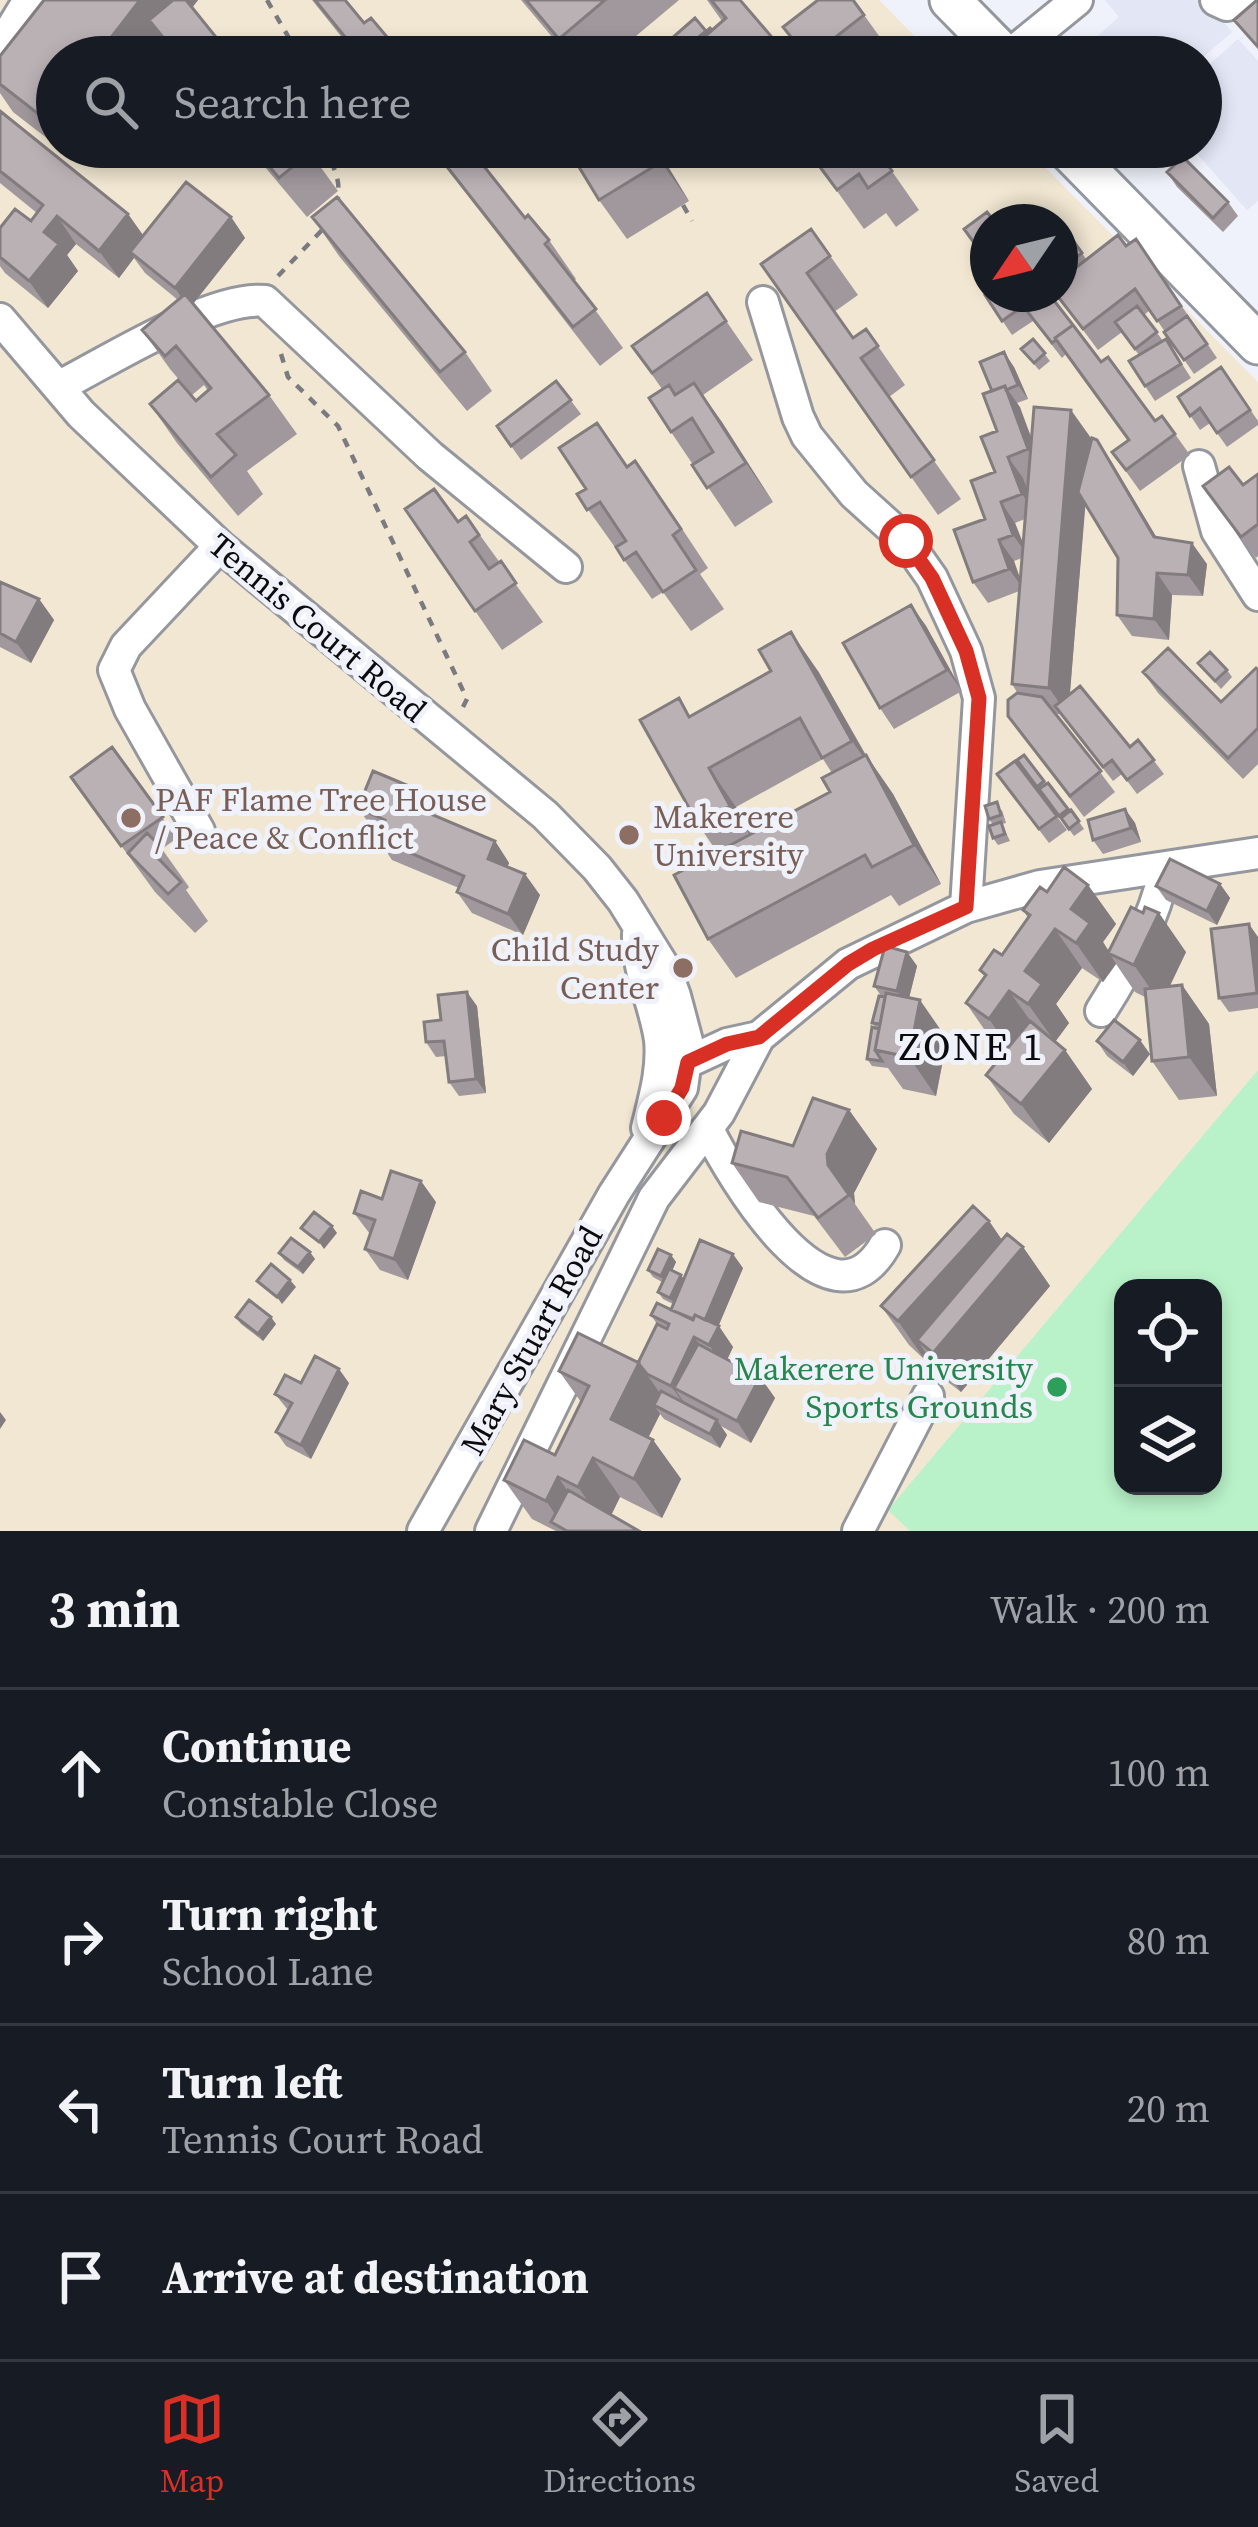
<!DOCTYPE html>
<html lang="en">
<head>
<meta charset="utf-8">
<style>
  body { margin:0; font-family:"Source Serif 4",serif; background:#20242c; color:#f1f3f6 }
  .controls { position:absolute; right:36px; bottom:36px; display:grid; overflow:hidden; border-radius:24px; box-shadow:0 6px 18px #0003 }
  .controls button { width:108px; height:108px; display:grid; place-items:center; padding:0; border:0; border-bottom:3px solid #363941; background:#171b24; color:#f1f3f6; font:60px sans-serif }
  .compass { position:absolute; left:970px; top:204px; width:108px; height:108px; border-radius:50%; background:#171b24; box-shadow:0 6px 18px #0003; rotate:235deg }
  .stop { position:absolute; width:36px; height:36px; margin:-27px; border:9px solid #d93025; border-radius:50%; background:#fff }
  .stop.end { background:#d93025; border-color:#fff; box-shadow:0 3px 12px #0008 }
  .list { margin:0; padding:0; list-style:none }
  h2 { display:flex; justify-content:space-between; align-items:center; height:156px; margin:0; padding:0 48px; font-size:51px }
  h2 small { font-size:39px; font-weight:400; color:#9ea1a6 }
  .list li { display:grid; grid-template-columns:78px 1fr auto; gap:36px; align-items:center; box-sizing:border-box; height:168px; padding:0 48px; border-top:3px solid #363941 }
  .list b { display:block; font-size:45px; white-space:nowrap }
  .list p { margin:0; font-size:39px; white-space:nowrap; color:#9ea1a6 }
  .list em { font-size:39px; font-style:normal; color:#9ea1a6 }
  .icon { flex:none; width:66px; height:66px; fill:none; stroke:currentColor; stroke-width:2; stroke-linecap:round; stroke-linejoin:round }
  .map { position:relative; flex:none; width:1258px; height:1531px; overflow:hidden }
  .search { position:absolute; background:#171b24; box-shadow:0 6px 18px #0003; left:36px; right:36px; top:36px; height:132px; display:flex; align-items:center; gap:30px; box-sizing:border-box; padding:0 42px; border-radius:66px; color:#9ea1a6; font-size:45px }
  .sheet { height:828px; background:#171b24 }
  nav { display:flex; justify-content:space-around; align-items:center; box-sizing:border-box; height:168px; border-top:3px solid #363941; background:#171b24; font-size:33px; color:#9ea1a6 }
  nav a { display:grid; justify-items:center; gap:6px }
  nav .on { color:#d93025 }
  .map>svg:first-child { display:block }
</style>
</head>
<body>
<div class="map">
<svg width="1258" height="1531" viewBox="0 0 1258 1531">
  <rect width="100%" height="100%" fill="#eff2fa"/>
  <path fill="#e2e6f5" d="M1105 0H1205L1232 32 1201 59 1074 57 1119 17Z
    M1238 39 1258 61V201L1247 210 1192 148 1173 165 1157 147H1201V72Z"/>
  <path fill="#f1e7d2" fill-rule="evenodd" d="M0 0H879L935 57H57V147H1025L1258 382V1531H0ZM988 222H1060V294H988ZM1123 1288H1213V1486H1123Z"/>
  <path fill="#b9f2c9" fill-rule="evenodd" d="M1258 1070V1531H910L888 1510ZM1123 1288H1213V1486H1123Z"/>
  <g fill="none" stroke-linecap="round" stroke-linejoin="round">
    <defs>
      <path id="minor" d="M1216 0 1227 5 1251 0
        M1 46 29 0
        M1007 57 1077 0
        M763 302 798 417 807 436 854 494 906 541 932 578 966 651 979 698 966 907
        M0 319 81 414 220 546 545 815 597 868 623 901 665 969 675 996 688 1045 682 1088 614 1194 423 1531
        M58 387C107 362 213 295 265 301L430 456 566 567
        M1199 466 1217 531 1258 595
        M199 831 130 709 114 670 126 646 220 546
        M638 934C637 972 655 1004 660 1040 663 1070 654 1099 647 1128
        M1101 1011C1131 964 1153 921 1166 867
        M661 1057 688 1062 727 1044 759 1037 848 964 966 907 1040 886 1258 853
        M708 1129C730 1174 829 1344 885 1245
        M491 1531 654 1198 719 1113 759 1037
        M858 1531 928 1396"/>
      <path id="major" d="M950 0 1006 57
        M1065 147 1258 344"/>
    </defs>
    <use href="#minor" stroke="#95979f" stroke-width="36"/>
    <use href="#major" stroke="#95979f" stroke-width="45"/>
    <path stroke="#7a7b81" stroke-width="4.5" stroke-dasharray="9 9" stroke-linecap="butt" d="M267 0 300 57
      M321 147C334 163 342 182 337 202
      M683 205 692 221
      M278 276 324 228
      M281 354 288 377 338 426 467 699 461 711"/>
    <use href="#minor" stroke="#fff" stroke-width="30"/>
    <use href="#major" stroke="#fff" stroke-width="39"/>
  </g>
  <path fill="#a0989c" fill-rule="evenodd" d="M44 0H198L192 8 232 57H175L165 43 153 57H57V146L13 112 0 93V56Z
    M312 0H345L364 23 393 44 402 57H345L337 46 344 40Z
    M521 0H679L611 57H569Z
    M707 0H740L787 57H678L706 31 712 30 722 21Z
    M864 15 892 54 888 57H804L783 27Z
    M0 111 128 214 143 236 231 217 245 238 193 304 269 395 297 434 247 471 263 494 238 516 177 443 150 404 196 401 208 391 204 385 192 395 170 369 142 330 178 300 145 273 134 258 119 278 76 244 67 255 78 271 48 308 5 273 0 266V228L31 221 37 213 0 183Z
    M248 147H306L338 191 307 217Z
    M430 147H464L525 218 549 240 576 279 574 281 623 348 600 366Z
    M654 147 689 201 627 239 599 200Z
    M875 147 919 210 896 227 886 213 864 229 820 167Z
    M1167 172 1228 202 1238 216 1223 232 1177 187Z
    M312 217 465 352 492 391 467 411 339 256Z
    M1060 222 1086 259 1126 246 1136 239 1217 358 1194 374 1150 310 1144 315 1163 341 1166 339 1191 378 1155 401 1145 386 1139 355 1122 332 1098 350 1056 294 1067 274 1060 265Z
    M811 229 858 295 834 312 853 338 866 329 905 385 889 397 961 499 938 515 761 264Z
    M707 293 753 360 703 395 773 502 735 527 671 432 662 389 632 346Z
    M985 295 1017 299 1101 362 1155 421 1162 416 1190 455 1140 491 1112 452 1128 440 1066 354 1062 358 1033 321 1012 335Z
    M1033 339 1050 361 1039 370 1021 349Z
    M1014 367 1028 399 1017 403 1032 439 1091 438 1090 447 1111 461 1156 538 1207 564 1203 596 1172 595 1169 640 1132 636 1117 615 1118 558 1085 504 1070 694 1130 747 1138 740 1164 774 1137 794 1122 774 1113 781 1060 714H1056L1115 792 1084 817 1008 716 1018 694 1012 684 1019 591 988 603 973 582 995 472 997 431 992 391ZM1025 519 1023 543 1015 523ZM1022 558 1020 579 1014 561Z
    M1221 367 1258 421V425L1227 447 1210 423 1200 430 1178 397Z
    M556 381 581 414 521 460 497 426Z
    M628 466 663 500 708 568 700 574 724 609 691 631 663 592 652 599 577 494Z
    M1258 474V556L1256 558 1217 507Z
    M405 509 458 522 466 516 543 622 502 650Z
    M0 582 39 599 54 620 31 663 0 647Z
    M911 605 926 626 962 691 894 729 880 708Z
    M1198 663 1227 670 1232 677 1221 689Z
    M1258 670V764L1243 779 1158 693 1143 672 1221 702Z
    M818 671 866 755 893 794 941 884 899 906 891 895 736 978 708 939 717 852 698 824 691 716ZM823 759 832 773 830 792 751 834 736 807Z
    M112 747 177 838 162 849 189 887 186 890 208 921 195 933 155 892 71 777Z
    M1024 755 1069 811 1071 810 1084 829 1074 836 1017 760Z
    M1015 761 1067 830 1049 843 997 774Z
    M358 808 436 812 434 816 495 841 509 863 507 867 540 895 523 935 472 913 457 892 459 888 392 860 378 839 380 833 373 829Z
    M1125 809 1135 823 1141 842 1103 854 1093 840Z
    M1002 810 1006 823 1002 824 1010 841 998 845 993 838V825L989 819Z
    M1220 884 1230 898 1217 925 1166 900 1156 886Z
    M1088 885 1116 924 1103 942 1109 951 1186 952 1170 986 1182 985 1209 1024 1217 1096 1179 1100 1152 1061 1145 997 1135 992 1116 964 1103 982 1082 968 1056 1004 1069 1023 1055 1042 1065 1050 1092 1089 1049 1143 1014 1114 986 1075 1006 1051 993 1042 966 1003 984 976 980 970 1002 955 1028 918 1023 910 1047 892Z
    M1258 937V1008L1229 1012 1219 998Z
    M907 952 917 966 909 998 947 1039 936 1096 903 1089 888 1068 872 1066 867 1059 876 1028 872 1023 882 997 874 986Z
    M477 1006 486 1093 459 1096 449 1082 446 1056 436 1057 426 1042 441 1020Z
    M1097 1041 1150 1054 1133 1076 1107 1056Z
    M849 1110 877 1149 854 1193 855 1204 876 1234 845 1257 814 1216 759 1202 732 1163 793 1146Z
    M382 1199 436 1202 408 1280 380 1270 365 1249 370 1234 354 1213Z
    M989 1221 1002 1240 1023 1247 1050 1286 961 1392 944 1379 928 1356 925 1360 909 1345 881 1306Z
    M279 1253 315 1259 303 1274 284 1260Z
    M671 1255 676 1262 672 1271 684 1279 743 1268 718 1326 733 1347 727 1360 760 1377 775 1398 751 1443 721 1426 727 1435 720 1448 664 1419 660 1414 648 1438 653 1440 681 1479 662 1518 620 1497 611 1515 639 1531H556L532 1519 504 1480 555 1455 581 1402 559 1371 638 1363 657 1324 651 1315 671 1310 673 1304 663 1299 658 1292 662 1282 653 1277 648 1270Z
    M236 1317 276 1324 263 1341 241 1324Z
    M301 1383H349L311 1459 286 1446 276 1432 288 1410 275 1394Z"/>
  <path fill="#827c7f" d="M140 0H198L166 41 149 20 165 43 153 57H96Z
    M57 106V136L46 120Z
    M65 147H83L73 159Z
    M652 147 669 168 689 201 661 162Z
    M128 214 148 242 130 252 134 258 119 278 99 251Z
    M57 216 76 244 67 255 78 271 48 308 29 281 44 232Z
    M231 217 245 238 189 309 175 288Z
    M1004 352 1014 367 1028 399 1018 385Z
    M694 383 722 422 773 502 746 463Z
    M1005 386 1020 407 1043 470 1028 449Z
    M1071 410 1091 438 1068 715 1049 688Z
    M1097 440 1111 461 1169 558 1154 537Z
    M1008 457 1023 478 1037 515 1022 494Z
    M1001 502 1015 523 1028 556 1013 535Z
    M999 540 1014 561 1024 590 1009 569Z
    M1192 543 1207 564 1203 596 1188 575Z
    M1157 573 1172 595 1169 640 1154 619Z
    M39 599 54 620 31 663 16 642Z
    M911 605 926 626 962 691 947 670Z
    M791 632 818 671 867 758 866 755 893 794 941 884 914 845 878 778 852 741Z
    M709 768 736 807 757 845 730 806Z
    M421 791 436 812 429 829 414 807Z
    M1125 809 1135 823 1141 842 1131 828Z
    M495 841 509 863 502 880 488 859Z
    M525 874 540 895 523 935 508 914Z
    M1220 884 1230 898 1217 925 1207 911Z
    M1088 885 1116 924 1103 942 1116 964 1103 982 1076 943 1071 909Z
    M1159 913 1186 952 1161 1004 1134 965Z
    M1249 924 1258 937V994L1257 993Z
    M1055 929 1082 968 1056 1004 1069 1023 1055 1042 1028 1004 1025 971Z
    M907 952 917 966 907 1006 897 991Z
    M1182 985 1209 1024 1217 1096 1189 1057Z
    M1009 991 1037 1030 1016 1058 989 1019Z
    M467 992 477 1006 486 1093 476 1079Z
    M920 1000 947 1039 936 1096 909 1057Z
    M1140 1040 1150 1054 1133 1076 1123 1062Z
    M1065 1050 1092 1089 1049 1143 1021 1104Z
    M849 1110 877 1149 854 1193 855 1204 828 1165 827 1154Z
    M421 1181 436 1202 408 1280 394 1259Z
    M989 1221 1014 1258 1023 1247 1050 1286 961 1392 933 1353 917 1340 928 1356 925 1360 898 1321Z
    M332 1226 337 1233 324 1249 319 1242Z
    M310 1252 315 1259 303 1274 298 1267Z
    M733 1254 743 1268 716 1332 719 1326 733 1347 724 1366 709 1345 703 1324Z
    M671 1255 676 1262 666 1284 661 1276Z
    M681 1275 686 1282 675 1305 670 1298Z
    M290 1280 296 1287 282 1304 277 1297Z
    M271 1317 276 1324 263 1341 258 1334Z
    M694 1337 709 1358 674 1388 686 1405V1407L671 1386Z
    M639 1363 666 1402 654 1405 660 1414 638 1458 611 1419Z
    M339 1369 349 1383 311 1459 301 1445Z
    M760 1377 775 1398 751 1443 737 1421Z
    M0 1412 6 1420 0 1429Z
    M717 1420 727 1435 720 1448 710 1434Z
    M653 1440 681 1479 662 1518 634 1479Z
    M593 1458 620 1497 606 1526 578 1487Z
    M558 1477 585 1516 567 1531 546 1501Z"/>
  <path fill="#bab1b5" stroke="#827c7f" stroke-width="3" d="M44 0H140L96 57H57V106L46 120 0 84V56Z
    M173 0H186L232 57H179L149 20Z
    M315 0H345L364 23 371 18 393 44 386 50 392 57H346L337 46 346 38Z
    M526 0H605L559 39Z
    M711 0H740L776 42 759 57H754L738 39 717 57 702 39 726 18Z
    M818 0H853L864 15 810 57H807L783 27Z
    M1257 0H1258V47L1234 20Z
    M695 18 706 31 683 50 672 38Z
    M710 28 712 30 702 39 715 57H679L678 56Z
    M0 111 128 214 99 251 57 216 44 232 59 244 29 281 0 257V228L15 209 31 221 43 205 0 171Z
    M253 147H306L311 152 279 178Z
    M434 147H463L445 161Z
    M588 147H652L661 162 599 200 579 167 595 158Z
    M835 147H875L892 171 868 188 859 174 837 190 820 167 840 153Z
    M471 150 525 218 528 215 549 240 545 244 596 309 573 327 448 168Z
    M1183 157 1228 202 1213 218 1167 172Z
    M186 182 231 217 175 288 130 252Z
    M337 197 465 352 440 372 312 217Z
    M987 212 995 222H988V262L964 229Z
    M1060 222 1082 253 1062 267 1060 265Z
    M811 229 830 256 807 273 853 338 866 329 878 346 861 358 934 460 911 477 761 264Z
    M1118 235 1126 246 1136 239 1181 306 1157 321 1135 289 1083 329 1056 294H1060V280Z
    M707 293 726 321 652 373 632 346Z
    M988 293 1013 294 1017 299 1023 294H1049L1073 325 1055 338 1056 340 1052 343 1023 306 1002 321 985 295Z
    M185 294 269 395 217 434 236 455 211 477 150 404 178 380 196 401 211 388 176 346 165 356 142 330Z
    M1137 306 1157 332 1135 349 1115 322Z
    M1187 316 1207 344 1184 360 1164 332Z
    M1073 325 1101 362 1108 357 1155 421 1162 416 1175 434 1126 470 1112 452 1129 440 1055 338Z
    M1033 339 1045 353 1034 363 1021 349Z
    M1166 339 1181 364 1145 386 1129 361Z
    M1004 352 1018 385 1006 390 1005 386 992 391 980 362Z
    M1221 367 1250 410 1217 433 1200 408 1190 416 1178 397Z
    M556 381 571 400 511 446 497 426Z
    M694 383 746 463 707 488 692 465 713 452 692 418 671 432 649 398 669 385 675 395Z
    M1005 386 1028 449 1008 457 1022 494 1001 502 1013 535 999 540 1009 569 973 582 954 530 985 519 971 481 995 472 981 437 997 431 983 394Z
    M1034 407 1071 410 1049 688 1012 684Z
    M597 423 627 467 635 461 681 529 673 535 696 570 663 592 636 552 624 560 616 547 626 541 600 502 587 510 577 494 586 489 559 448Z
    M1092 438 1097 440 1154 537 1192 543 1188 575 1157 573 1154 619 1117 615 1118 558 1078 492Z
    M1229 467 1243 485 1258 474V524L1241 537 1203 486Z
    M434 489 458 522 466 516 479 535 470 542 489 569 501 561 516 583 475 611 405 509Z
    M0 582 39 599 16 642 0 633Z
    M911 605 947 670 880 708 843 643Z
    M791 632 852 741 822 758 800 718 709 768 730 806 698 824 640 720 679 698 689 717 771 671 759 650Z
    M1168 648 1221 702 1256 668 1258 670V728L1228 758 1143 672Z
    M1210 652 1227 670 1215 681 1198 663Z
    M1080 686 1130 747 1138 740 1154 760 1127 780 1112 760 1103 767 1055 706Z
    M1017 693 1042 697 1101 771 1070 796 1008 716V700Z
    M112 747 163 817 121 846 71 777Z
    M866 755 914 845 872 867 865 855 708 939 674 875 830 792 822 778Z
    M1024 755 1044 781 1037 787 1017 760Z
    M1015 761 1057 816 1039 829 997 774Z
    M373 771 421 791 414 807 495 841 488 859 525 874 508 914 457 892 464 876 378 839 385 820 358 808Z
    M1048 783 1068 809 1059 816 1039 789Z
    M997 802 1001 815 989 819 985 806Z
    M1125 809 1131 828 1093 840 1088 820Z
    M1071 810 1079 821 1069 829 1061 818Z
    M1001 822 1005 834 993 838 989 826Z
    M147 833 162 848 155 855 181 882 168 894 128 853Z
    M1170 859 1220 884 1207 911 1156 886Z
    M1064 867 1088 885 1071 909 1090 923 1076 943 1055 929 1025 971 1042 984 1028 1004 1009 991 989 1019 966 1003 986 975 980 970 994 950 1002 955 1030 915 1023 910 1040 887 1047 892Z
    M1131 907 1143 913 1145 907 1159 913 1134 965 1108 953Z
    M1249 924 1257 993 1219 998 1211 929Z
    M885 946 907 952 897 991 874 986Z
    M1182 985 1189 1057 1152 1061 1145 989Z
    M467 992 476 1079 449 1082 444 1041 426 1042 424 1022 441 1020 438 995Z
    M886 993 920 1000 909 1057 875 1050Z
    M879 996 885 997 880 1024 872 1023Z
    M1114 1020 1140 1040 1123 1062 1097 1041Z
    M1030 1021 1065 1050 1021 1104 986 1075Z
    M872 1027 879 1029 875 1050 882 1061 867 1059Z
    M813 1098 849 1110 827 1154 828 1165 849 1195 818 1218 787 1177 732 1163 741 1131 793 1146Z
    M391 1171 421 1181 394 1259 365 1249 375 1220 354 1213 361 1191 382 1199Z
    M973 1206 989 1221 898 1321 881 1306Z
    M314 1212 332 1226 319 1242 301 1228Z
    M1007 1234 1023 1247 933 1353 917 1340Z
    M291 1238 310 1252 298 1267 279 1253Z
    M700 1240 733 1254 705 1320 695 1315 693 1319 671 1310Z
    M658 1249 671 1255 661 1276 648 1270Z
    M271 1264 290 1280 277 1297 257 1281Z
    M669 1269 681 1275 670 1298 658 1292Z
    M249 1300 271 1317 258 1334 236 1317Z
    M657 1303 693 1320 695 1315 719 1326 709 1345 694 1337 671 1386 647 1374 638 1363 657 1324 667 1329 669 1324 651 1315Z
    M578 1333 639 1363 611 1419 653 1440 634 1479 593 1458 578 1487 558 1477 546 1501 504 1480 524 1440 555 1455 589 1386 559 1371Z
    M698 1344 760 1377 737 1421 674 1388Z
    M315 1356 339 1369 301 1445 276 1432 292 1403 275 1394 285 1375 301 1383Z
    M661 1391 717 1420 710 1434 654 1405Z
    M568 1490 639 1531H567L551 1522Z"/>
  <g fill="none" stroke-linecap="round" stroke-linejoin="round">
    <path stroke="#d93025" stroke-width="15" d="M664 1118 682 1088 688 1062 727 1044 759 1037 848 964 873 949 966 907 979 698 966 651 932 578 906 541"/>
  </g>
  <g fill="#8d6e63" stroke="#eff2fa" stroke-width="4.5">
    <circle cx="131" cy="818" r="12"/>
    <circle cx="629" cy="835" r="12"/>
    <circle cx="683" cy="968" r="12"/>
  </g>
  <circle fill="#2e9e5b" stroke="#eff2fa" stroke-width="4.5" cx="1057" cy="1387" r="12"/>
  <g text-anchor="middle" stroke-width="10" stroke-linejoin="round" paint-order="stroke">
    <g font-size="33" fill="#0b0b0e" stroke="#eff2fa">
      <text transform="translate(318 627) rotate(40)" y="12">Tennis Court Road</text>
      <text transform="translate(531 1340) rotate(-61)" y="12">Mary Stuart Road</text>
    </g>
    <g font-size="33" fill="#785e54" stroke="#eff2fa" text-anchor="start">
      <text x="155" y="811">PAF Flame Tree House<tspan x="155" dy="38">/ Peace &amp; Conflict</tspan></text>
      <text x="653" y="828">Makerere<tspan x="653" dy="38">University</tspan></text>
      <text x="659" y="961" text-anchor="end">Child Study<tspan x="659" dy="38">Center</tspan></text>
    </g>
    <g font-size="33" fill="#27864d" stroke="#eff2fa" text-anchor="end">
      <text x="1033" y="1380">Makerere University<tspan x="1033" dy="38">Sports Grounds</tspan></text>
    </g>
    <g font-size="39" letter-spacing="3" fill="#0b0b0e" stroke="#eff2fa">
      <text x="972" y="1060">ZONE 1</text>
    </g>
  </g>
</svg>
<div class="controls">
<button><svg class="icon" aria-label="locate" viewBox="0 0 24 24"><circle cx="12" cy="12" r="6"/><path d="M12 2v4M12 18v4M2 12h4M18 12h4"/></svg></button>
<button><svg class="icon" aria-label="layers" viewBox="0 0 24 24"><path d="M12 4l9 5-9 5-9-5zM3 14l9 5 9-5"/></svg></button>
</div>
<svg class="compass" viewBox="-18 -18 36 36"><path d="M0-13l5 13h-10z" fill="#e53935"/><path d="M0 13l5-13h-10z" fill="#9ea1a6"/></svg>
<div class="stop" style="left:906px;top:541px"></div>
<div class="stop end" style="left:664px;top:1118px"></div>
<div class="search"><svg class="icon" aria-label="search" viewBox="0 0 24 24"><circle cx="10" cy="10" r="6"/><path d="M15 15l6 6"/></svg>Search here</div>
</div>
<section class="sheet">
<h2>3 min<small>Walk · 200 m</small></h2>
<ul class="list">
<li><svg class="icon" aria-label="ahead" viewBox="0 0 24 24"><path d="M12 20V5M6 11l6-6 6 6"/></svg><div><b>Continue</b><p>Constable Close</p></div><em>100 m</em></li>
<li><svg class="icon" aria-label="right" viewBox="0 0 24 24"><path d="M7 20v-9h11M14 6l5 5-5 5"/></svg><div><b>Turn right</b><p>School Lane</p></div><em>80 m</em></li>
<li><svg class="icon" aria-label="left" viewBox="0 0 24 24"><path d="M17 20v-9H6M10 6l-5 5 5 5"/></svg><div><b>Turn left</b><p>Tennis Court Road</p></div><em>20 m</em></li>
<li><svg class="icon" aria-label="arrive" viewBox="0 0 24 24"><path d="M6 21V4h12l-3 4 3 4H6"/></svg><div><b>Arrive at destination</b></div></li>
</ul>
</section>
<nav>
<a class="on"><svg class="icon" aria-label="map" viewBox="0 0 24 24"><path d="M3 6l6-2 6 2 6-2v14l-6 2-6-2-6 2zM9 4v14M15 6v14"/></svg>Map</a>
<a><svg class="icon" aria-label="directions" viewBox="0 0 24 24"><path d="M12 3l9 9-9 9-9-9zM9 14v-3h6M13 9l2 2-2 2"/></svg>Directions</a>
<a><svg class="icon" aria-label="saved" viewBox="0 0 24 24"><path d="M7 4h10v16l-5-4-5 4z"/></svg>Saved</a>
</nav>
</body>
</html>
